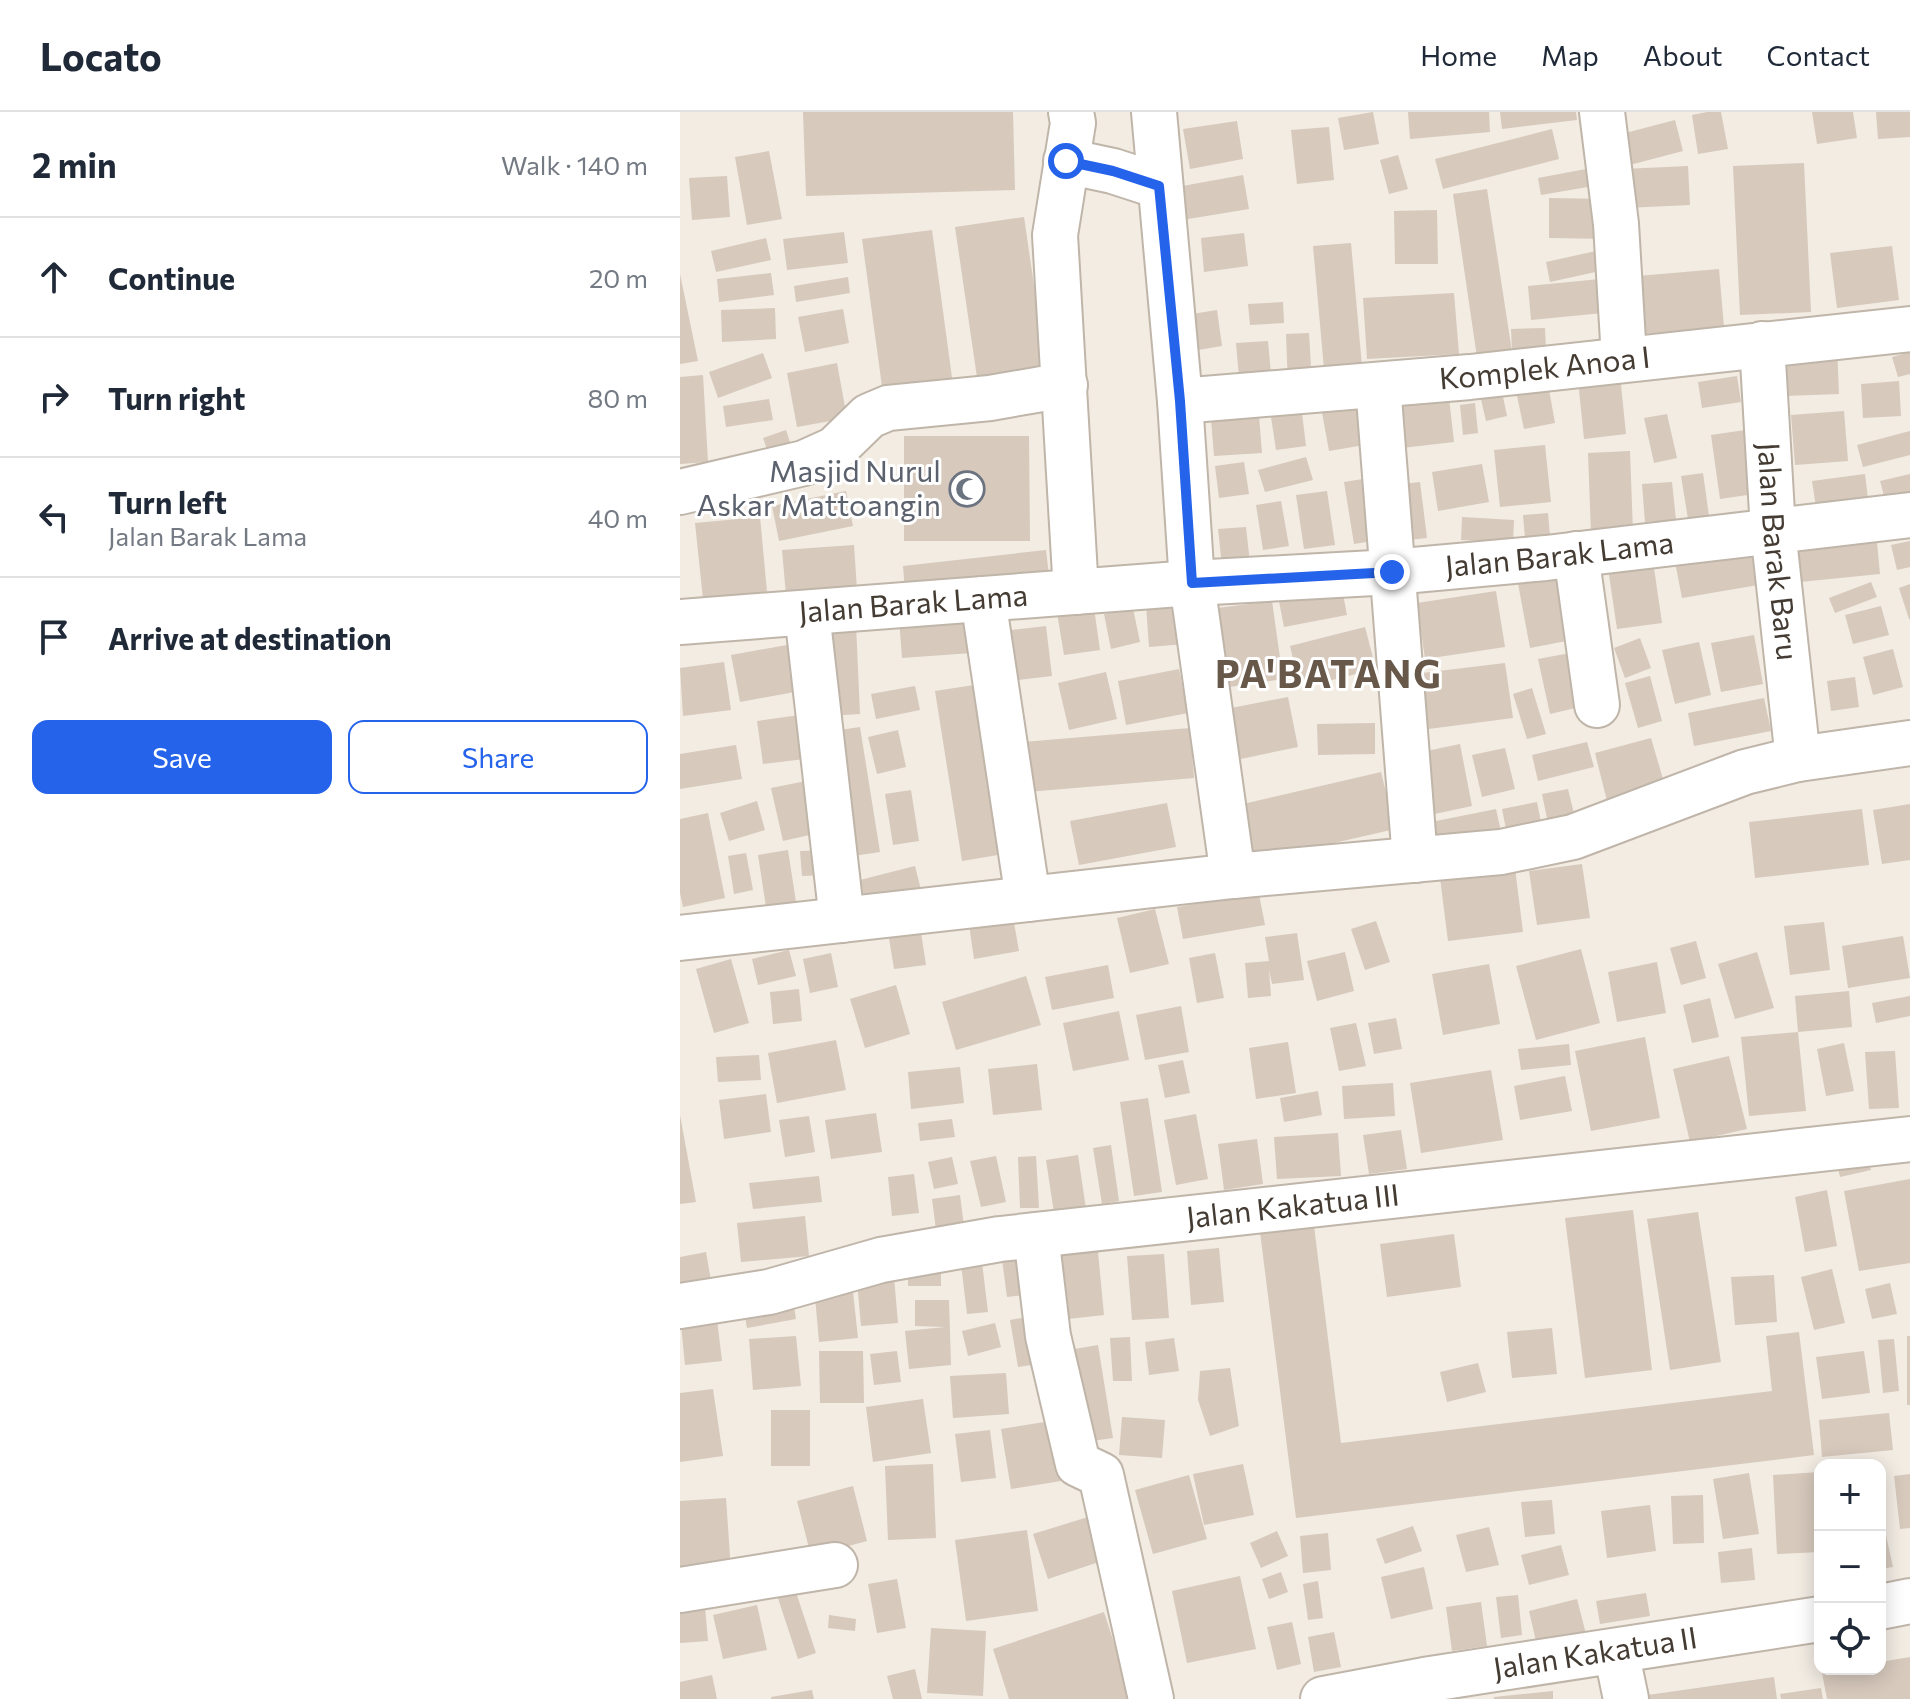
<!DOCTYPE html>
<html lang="en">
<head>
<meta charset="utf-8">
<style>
  body { margin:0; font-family:Commissioner,sans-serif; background:#f6f6f7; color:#1f2937 }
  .controls { position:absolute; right:24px; bottom:24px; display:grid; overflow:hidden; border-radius:16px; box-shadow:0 4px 20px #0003 }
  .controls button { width:72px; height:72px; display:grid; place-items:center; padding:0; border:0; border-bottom:2px solid #e0e1e3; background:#fff; color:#1f2937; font:40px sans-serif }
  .stop { position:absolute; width:24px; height:24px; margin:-18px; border:6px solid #2563eb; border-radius:50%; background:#fff }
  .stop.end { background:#2563eb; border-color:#fff; box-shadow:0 2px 8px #0008 }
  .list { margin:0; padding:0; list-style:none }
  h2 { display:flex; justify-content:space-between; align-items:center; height:104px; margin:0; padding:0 32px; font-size:34px }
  h2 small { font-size:26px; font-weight:400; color:#747a83 }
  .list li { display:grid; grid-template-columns:52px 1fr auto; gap:24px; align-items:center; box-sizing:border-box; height:120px; padding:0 32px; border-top:2px solid #e0e1e3 }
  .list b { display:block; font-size:30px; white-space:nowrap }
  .list p { margin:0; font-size:26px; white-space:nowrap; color:#747a83 }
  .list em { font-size:26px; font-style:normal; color:#747a83 }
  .actions { display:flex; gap:16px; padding:24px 32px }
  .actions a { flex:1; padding:18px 0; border:2px solid #2563eb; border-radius:16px; text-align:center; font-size:28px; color:#2563eb }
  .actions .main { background:#2563eb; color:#fff }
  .icon { flex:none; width:44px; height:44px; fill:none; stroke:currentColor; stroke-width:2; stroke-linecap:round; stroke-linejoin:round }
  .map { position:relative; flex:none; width:1230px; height:1587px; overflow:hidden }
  header { display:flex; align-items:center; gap:48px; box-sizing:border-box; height:112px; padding:0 40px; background:#fff; border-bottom:2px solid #e0e1e3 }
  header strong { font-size:38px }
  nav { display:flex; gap:44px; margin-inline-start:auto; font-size:28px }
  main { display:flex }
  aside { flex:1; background:#fff }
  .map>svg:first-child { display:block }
</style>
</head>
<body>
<header>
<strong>Locato</strong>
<nav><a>Home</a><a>Map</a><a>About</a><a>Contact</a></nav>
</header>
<main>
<aside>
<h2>2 min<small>Walk · 140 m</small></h2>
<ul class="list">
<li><svg class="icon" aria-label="ahead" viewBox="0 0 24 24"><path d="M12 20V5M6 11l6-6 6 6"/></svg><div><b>Continue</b></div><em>20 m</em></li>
<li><svg class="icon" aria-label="right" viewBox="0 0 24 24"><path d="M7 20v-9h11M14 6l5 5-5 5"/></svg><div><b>Turn right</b></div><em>80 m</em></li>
<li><svg class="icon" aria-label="left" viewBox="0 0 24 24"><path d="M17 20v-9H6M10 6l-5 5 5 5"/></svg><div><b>Turn left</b><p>Jalan Barak Lama</p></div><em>40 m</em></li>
<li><svg class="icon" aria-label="arrive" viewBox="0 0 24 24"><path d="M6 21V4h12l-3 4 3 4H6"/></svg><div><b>Arrive at destination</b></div></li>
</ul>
<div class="actions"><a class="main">Save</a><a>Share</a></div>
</aside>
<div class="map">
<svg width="1230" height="1587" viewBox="0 0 1230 1587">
  <rect width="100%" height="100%" fill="#f2ece3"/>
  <path fill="#d7c9bc" d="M123 0H333L335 78 126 84Z
    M693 0 699 32 664 38 658 6Z
    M728 0H809L810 20 730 27Z
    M820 0H896L897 8 822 17Z
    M1027 0H1041L1048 37 1018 42 1012 3Z
    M1132 0H1173L1177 26 1137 32Z
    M1196 0H1230V25L1198 27Z
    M995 8 1003 39 942 55 934 24Z
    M557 9 563 47 510 57 503 17Z
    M649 15 654 68 617 72 611 18Z
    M872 17 879 47 763 77 755 47Z
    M89 39 102 107 67 113 55 45Z
    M718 43 728 77 709 82 700 48Z
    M1124 51 1131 200 1060 203 1053 54Z
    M922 54 925 72 861 83 858 66Z
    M1008 54 1010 93 945 96 943 57Z
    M563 63 569 97 502 108 497 75Z
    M47 64 50 105 12 108 9 66Z
    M807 77 832 240 831 217 865 216 866 239 797 245 773 82Z
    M869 86 929 87 928 127 869 126Z
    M757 98 758 152H715L714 99Z
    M344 105 368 269 299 279 275 115Z
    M252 118 273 273 203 282 182 127Z
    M164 120 168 151 107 158 103 127Z
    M564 121 568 154 524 160 521 126Z
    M86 126 91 148 36 160 31 139Z
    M671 131 682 254 644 257 633 134Z
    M1212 134 1219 188 1157 196 1150 141Z
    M916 139 920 159 870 170 866 150Z
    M1039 157 1044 215 963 222 958 164Z
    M91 161 94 183 39 190 37 167Z
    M0 162 18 249 0 252Z
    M168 165 170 181 116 190 114 174Z
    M920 167 923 201 851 208 848 174Z
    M774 181 779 242 687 247 683 186Z
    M603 190 604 211 570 213 568 192Z
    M95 196 96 227 42 230 41 198Z
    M163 197 169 231 125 240 118 205Z
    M537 198 542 234 506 240 500 204Z
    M629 221 632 272 608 274 606 222Z
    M588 229 591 262 559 265 556 231Z
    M1157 233 1159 282 1104 284 1102 235Z
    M1230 240V262L1218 265 1212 245Z
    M83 241 92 266 38 286 29 260Z
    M157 251 167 306 117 315 107 261Z
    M23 263 28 350 0 352V265Z
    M940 263 946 322 904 327 898 268Z
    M1057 264 1061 290 1022 296 1018 270Z
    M1219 269 1221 304 1183 306 1181 272Z
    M868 272 875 311 844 317 836 279Z
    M821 275 827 304 806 309 799 279Z
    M769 286 774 330 722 336 717 292Z
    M89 287 93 308 46 315 43 294Z
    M689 287 696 331 649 339 641 295Z
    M795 291 798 321 783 323 780 293Z
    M1164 299 1168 349 1115 353 1111 303Z
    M622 301 626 334 596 338 591 305Z
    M987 302 997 346 974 351 964 306Z
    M579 304 582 341 534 344 531 307Z
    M1072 317 1081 381 1040 387 1031 323Z
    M106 318 114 342 91 349 83 326Z
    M1230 319V343L1183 355 1177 333Z
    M224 324H349L350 429H224Z
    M865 333 871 390 820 395 814 338Z
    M950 339 953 420 911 421 908 341Z
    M626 345 633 368 585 380 578 358Z
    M564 350 569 382 539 386 535 354Z
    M802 352 809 390 758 399 752 360Z
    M1023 361 1029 404 1008 407 1001 364Z
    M1185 362 1189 395 1137 402 1132 369Z
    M1230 362V385L1206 391 1200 369Z
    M689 366 699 428 674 432 664 370Z
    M740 370 747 426 729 428 721 372Z
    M992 370 996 408 965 410 962 372Z
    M166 379 173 414 99 429 92 394Z
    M647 379 655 433 624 437 616 383Z
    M601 389 609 434 583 438 576 393Z
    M868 401 870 424 845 426 843 403Z
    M80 405 87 480 23 487 15 411Z
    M782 405 834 408 833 431 781 428Z
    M566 415 570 451 542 454 538 417Z
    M1230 429V455L1217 458 1211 433Z
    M1076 430 1084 472 1002 486 994 445Z
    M1197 430 1200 462 1110 471 1107 438Z
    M174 433 177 478 106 483 102 438Z
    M366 438 369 464 225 480 223 454Z
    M973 449 982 511 937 517 928 456Z
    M890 456 902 526 850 536 837 466Z
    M1191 470 1197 485 1155 501 1149 486Z
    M661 472 667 503 604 515 598 484Z
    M1230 472V507H1229L1219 476Z
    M816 479 825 535 745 547 737 491Z
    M592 489 603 567 549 575 537 496Z
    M501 490 505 532 469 535 466 493Z
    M1201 494 1209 523 1173 532 1165 503Z
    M414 496 420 538 384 543 377 501Z
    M453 496 460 530 431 537 424 502Z
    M289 501 292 541 222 546 219 506Z
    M176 512 180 602 148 604 143 514Z
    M366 514 372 564 329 569 323 519Z
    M685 515 696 557 620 576 610 534Z
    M1074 523 1083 572 1041 580 1031 531Z
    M960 526 971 556 945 566 934 536Z
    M123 530 131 577 60 590 51 543Z
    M1019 530 1031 583 995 592 982 538Z
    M1213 537 1223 575 1193 583 1183 545Z
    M901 539 912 592 870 602 858 547Z
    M44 550 51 598 3 604 0 556Z
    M825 551 833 606 741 618 734 562Z
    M499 557 508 601 446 613 438 569Z
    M426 560 437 607 389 618 378 571Z
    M970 564 982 609 958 616 945 571Z
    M1175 565 1179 595 1151 599 1147 569Z
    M307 571 336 740 282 749 255 579Z
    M235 574 240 598 196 607 191 582Z
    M852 576 866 622 847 627 833 582Z
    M608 585 618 635 556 648 546 597Z
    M1084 586 1091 619 1014 634 1008 601Z
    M127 602 133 646 83 652 77 609Z
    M695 611V642L638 643 637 612Z
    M180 615 200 740 166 745 146 620Z
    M510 616 514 666 347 680 343 630Z
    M218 618 226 655 197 662 188 625Z
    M971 626 985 674 927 689 915 641Z
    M907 630 914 655 858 669 852 643Z
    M780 632 792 694 745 704 732 642Z
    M56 633 62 667 0 677V642Z
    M825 636 835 677 802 685 792 643Z
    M701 660 715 717 572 750 559 693Z
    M136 667 147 719 103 729 91 676Z
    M888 677 895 706 868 711 862 682Z
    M231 678 239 729 213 733 205 682Z
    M77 689 85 718 49 729 40 701Z
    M857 690 862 715 827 722 822 697Z
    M487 691 496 735 399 753 390 709Z
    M1230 692V748L1202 752 1193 698Z
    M816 697 822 724 757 738 751 710Z
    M1182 697 1189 753 1075 766 1069 710Z
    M28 701 45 786 3 795 0 781V707Z
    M108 738 116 790 86 795 78 743Z
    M145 738 146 763 122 764 120 739Z
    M66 741 73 778 54 782 48 744Z
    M902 752 910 806 857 813 849 759Z
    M235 754 242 782 187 796 180 768Z
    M835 756 843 820 768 829 760 766Z
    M579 782 585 813 503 827 497 795Z
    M475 797 489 852 450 861 437 806Z
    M333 805 339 839 294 847 289 813Z
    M696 809 710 850 685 858 671 817Z
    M1144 810 1150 858 1110 863 1104 814Z
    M240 814 246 853 214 857 208 820Z
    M617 821 624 868 592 872 589 858 591 884 568 886 565 851 589 849 585 825Z
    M1223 824 1230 866 1168 876 1162 834Z
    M1016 829 1026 866 1001 873 990 836Z
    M901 837 920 911 856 928 836 854Z
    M109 838 116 864 78 873 72 847Z
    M665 840 674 879 637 889 627 849Z
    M1077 840 1094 896 1055 907 1038 852Z
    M151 841 158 875 130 881 123 847Z
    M535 841 544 886 517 891 509 846Z
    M51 847 69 911 34 921 16 857Z
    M977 850 986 901 937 910 928 860Z
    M809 852 820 912 763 923 752 862Z
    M428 853 434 886 372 898 365 865Z
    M346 864 361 913 276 938 262 890Z
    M216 873 230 922 185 936 170 887Z
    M119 877 122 909 93 912 90 880Z
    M1169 879 1172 915 1118 920 1115 884Z
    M1230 884V904L1196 911 1192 891Z
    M1030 886 1039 925 1012 931 1003 893Z
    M501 894 509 940 465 948 456 903Z
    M439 899 449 948 393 959 383 911Z
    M716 906 722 937 694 942 688 911Z
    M676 911 686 954 659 959 650 916Z
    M1118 920 1126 999 1069 1004 1061 925Z
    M965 925 980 1006 911 1019 895 939Z
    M156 928 166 978 97 991 88 941Z
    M608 930 616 981 576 987 569 936Z
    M1164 931 1174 979 1146 984 1137 937Z
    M889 932 891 953 841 958 838 937Z
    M1215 939 1219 996 1189 997 1185 940Z
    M79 943 81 968 38 970 36 945Z
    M1049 944 1067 1017 1010 1030 993 957Z
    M503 948 510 981 485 986 478 953Z
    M357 952 362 998 313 1003 308 957Z
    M280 955 284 991 231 997 228 960Z
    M811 958 823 1028 741 1041 730 971Z
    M885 964 892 999 840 1008 834 974Z
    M713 971 715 1004 664 1007 662 974Z
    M638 979 642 1003 604 1010 600 986Z
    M86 982 91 1020 44 1027 39 988Z
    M468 986 482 1080 454 1084 440 990Z
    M196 1001 202 1040 151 1047 145 1008Z
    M516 1002 528 1067 496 1073 484 1008Z
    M0 1003 16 1090 0 1092Z
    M129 1004 135 1040 105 1045 99 1008Z
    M272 1007 275 1025 240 1029 238 1011Z
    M721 1018 727 1057 689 1062 683 1023Z
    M658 1021 661 1064 597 1067 594 1025Z
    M577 1027 583 1072 544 1078 538 1032Z
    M431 1033 439 1089 422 1092 413 1036Z
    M1186 1039 1191 1058 1160 1065 1156 1047Z
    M398 1043 406 1097 374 1101 366 1048Z
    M316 1044 326 1090 301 1095 290 1049Z
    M356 1044 359 1096H340L338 1045Z
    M272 1045 278 1072 254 1077 248 1050Z
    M234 1062 239 1101 212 1104 208 1065Z
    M139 1064 142 1090 73 1097 69 1071Z
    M1230 1067V1151L1179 1159 1164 1079Z
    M1147 1078 1157 1134 1125 1140 1115 1085Z
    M280 1083 284 1114 256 1118 252 1087Z
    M953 1098 972 1258 905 1266 885 1106Z
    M1018 1100 1041 1250 990 1258 967 1107Z
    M125 1104 129 1144 61 1150 57 1111Z
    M634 1114 661 1331 1092 1279 1086 1224 1119 1220 1134 1343 616 1406 580 1120Z
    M774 1122 781 1175 707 1185 700 1132Z
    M354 1136 360 1181 327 1185 321 1140Z
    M539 1136 544 1190 511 1193 507 1139Z
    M26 1140 32 1174 0 1180V1145Z
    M418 1140 424 1203 388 1207 381 1143Z
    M484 1142 489 1206 452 1208 447 1144Z
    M302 1150 308 1200 287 1202 281 1152Z
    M228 1153H261V1174H228Z
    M1152 1157 1165 1211 1134 1218 1121 1165Z
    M1094 1163 1097 1210 1055 1213 1051 1165Z
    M214 1165 218 1211 181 1214 177 1169Z
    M1210 1171 1217 1202 1192 1207 1185 1177Z
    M173 1180 178 1226 139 1230 135 1184Z
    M235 1188H269L271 1253 229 1257 225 1219 265 1215 235 1214Z
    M113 1189 116 1207 67 1216 64 1199Z
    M36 1199 42 1249 5 1253 0 1203Z
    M357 1203 365 1251 338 1255 330 1208Z
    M315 1211 321 1235 288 1244 282 1219Z
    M872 1216 877 1262 832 1266 827 1220Z
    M116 1224 121 1274 73 1278 69 1227Z
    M1227 1224H1230V1293H1227Z
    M450 1225 452 1269H433L430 1226Z
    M494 1226 499 1259 469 1263 465 1230Z
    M1214 1227 1219 1279 1203 1281 1198 1228Z
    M418 1233 433 1326 398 1331 383 1239Z
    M139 1239H183L184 1291H140Z
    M217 1239 221 1270 194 1273 190 1242Z
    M1184 1239 1190 1281 1142 1287 1136 1245Z
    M798 1251 806 1280 767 1290 760 1260Z
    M550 1256 559 1314 530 1324 518 1288 520 1259Z
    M326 1261 329 1302 273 1306 270 1264Z
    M33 1277 43 1344 0 1350V1281Z
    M243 1287 251 1341 193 1350 186 1295Z
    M91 1298H130V1354H91Z
    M1209 1301 1213 1338 1142 1345 1139 1308Z
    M442 1305 485 1308 482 1346 439 1343Z
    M371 1309 381 1369 331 1377 321 1317Z
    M310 1318 316 1366 281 1370 275 1322Z
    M253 1352 256 1426 208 1428 205 1354Z
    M563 1352 574 1403 524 1413 513 1362Z
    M1140 1360V1440L1097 1442 1093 1363Z
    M1069 1361 1079 1422 1043 1427 1033 1367Z
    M1230 1362V1416L1220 1417 1214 1364Z
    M509 1363 527 1427 473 1442 455 1378Z
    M173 1374 187 1429 131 1444 117 1389Z
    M1023 1383 1024 1431 993 1432 991 1384Z
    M46 1386 51 1459 0 1462V1389Z
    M872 1388 875 1422 845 1425 841 1390Z
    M970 1393 976 1439 927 1446 921 1399Z
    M1200 1396 1213 1455 1200 1457Z
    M408 1405 422 1449 368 1467 353 1422Z
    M733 1414 742 1439 705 1452 696 1427Z
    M809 1415 819 1453 786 1460 776 1423Z
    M347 1418 358 1499 286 1509 275 1428Z
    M597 1419 608 1444 581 1456 570 1431Z
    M648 1421 651 1458 623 1461 620 1424Z
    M881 1433 889 1463 849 1473 841 1443Z
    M1072 1436 1075 1468 1041 1471 1038 1440Z
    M744 1455 753 1497 711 1507 701 1465Z
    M601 1460 608 1480 589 1487 582 1467Z
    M110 1462 136 1541 118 1547 92 1468Z
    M560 1464 576 1537 507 1551 492 1479Z
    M217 1467 226 1516 197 1521 188 1472Z
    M638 1469 643 1506 628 1508 623 1472Z
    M966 1481 970 1504 920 1512 916 1489Z
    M838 1483 842 1523 821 1526 816 1485Z
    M24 1484 28 1529 0 1531V1486Z
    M897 1487 907 1526 858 1538 849 1499Z
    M801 1490 807 1534 772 1539 766 1495Z
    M77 1493 87 1538 43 1547 33 1503Z
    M424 1500 452 1587H329L313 1537Z
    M149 1503 176 1507 175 1519 148 1516Z
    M612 1510 621 1552 597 1558 587 1515Z
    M251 1516 306 1519 303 1584 247 1581Z
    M654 1520 661 1555 634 1560 628 1525Z
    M1230 1545V1587H1147L1142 1561 1163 1557H1200V1550Z
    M235 1557 242 1587H213L207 1564Z
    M32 1563 37 1587H0V1570Z
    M1094 1565 1097 1587H968V1583Z
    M1141 1576 1143 1587H1101L1100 1582Z
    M132 1578 134 1587H91V1585Z
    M873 1579V1587H814V1585Z"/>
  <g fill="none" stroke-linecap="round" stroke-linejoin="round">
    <defs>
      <g id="minor">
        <path d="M391 0 393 11 375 123 396 480"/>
        <path d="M474 0 500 289 512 471 553 764"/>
        <path d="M922 0 936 112 944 246"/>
        <path d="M386 49 433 59 479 74"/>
        <path id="s1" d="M1082 232 1093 418 1118 647"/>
        <path d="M698 273 735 748"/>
        <path id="s2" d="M500 289 790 265 1230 217"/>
        <path d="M0 380 124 351 155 337 189 304 208 296 310 286 385 273"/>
        <path d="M896 442 917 593"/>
        <path d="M303 487 348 787"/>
        <path d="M127 501 162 808"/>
        <path id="s3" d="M0 510 512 471 712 460 866 446 1230 403"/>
        <path d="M0 826 553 764 821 740 893 725 1065 660 1118 647 1230 631"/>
        <path d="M356 1123 368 1224 398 1352 421 1363 471 1587"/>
        <path id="s4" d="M0 1194 89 1180 201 1148 320 1127 1230 1027"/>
        <path d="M0 1478 155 1453"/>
        <path d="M1200 1495 1230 1489"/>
        <path d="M936 1539 946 1587"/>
        <path id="s5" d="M643 1587 744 1568 1140 1507"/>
      </g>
    </defs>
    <use href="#minor" stroke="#c0b5a9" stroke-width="48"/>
    <use href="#minor" stroke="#fff" stroke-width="44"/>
  </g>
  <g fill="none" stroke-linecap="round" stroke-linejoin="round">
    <path stroke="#2563eb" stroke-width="10" d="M386 49 433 59 479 74 500 289 512 471 712 460"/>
  </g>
  <defs>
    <symbol id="mosque-ring" viewBox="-11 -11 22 22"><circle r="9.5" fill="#fff" stroke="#6b7280" stroke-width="1.5"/><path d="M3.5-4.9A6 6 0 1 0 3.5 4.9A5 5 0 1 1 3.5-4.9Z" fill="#6b7280"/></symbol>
  </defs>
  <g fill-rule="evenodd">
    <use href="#mosque-ring" x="267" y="357" width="40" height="40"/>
  </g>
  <g text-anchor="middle" stroke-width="6" stroke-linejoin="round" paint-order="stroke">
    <g font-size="30" fill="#443b33" stroke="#fff">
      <text dy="10" stroke="none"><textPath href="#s2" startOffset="366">Komplek Anoa I</textPath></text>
      <text dy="10" stroke="none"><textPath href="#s1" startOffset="208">Jalan Barak Baru</textPath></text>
      <text dy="10" stroke="none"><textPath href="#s3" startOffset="882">Jalan Barak Lama</textPath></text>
      <text dy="10" stroke="none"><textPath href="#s3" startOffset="234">Jalan Barak Lama</textPath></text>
      <text dy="10" stroke="none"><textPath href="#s4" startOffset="622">Jalan Kakatua III</textPath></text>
      <text dy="10" stroke="none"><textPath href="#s5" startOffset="276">Jalan Kakatua II</textPath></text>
    </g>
    <g font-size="30" fill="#5b616d" stroke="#fff" text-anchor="end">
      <text x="261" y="370">Masjid Nurul<tspan x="261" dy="34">Askar Mattoangin</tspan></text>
    </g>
    <g font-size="38" font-weight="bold" letter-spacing="2" fill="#67584a" stroke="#fff">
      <text x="649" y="576">PA'BATANG</text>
    </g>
  </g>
</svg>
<div class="controls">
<button>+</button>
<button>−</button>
<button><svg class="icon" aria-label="locate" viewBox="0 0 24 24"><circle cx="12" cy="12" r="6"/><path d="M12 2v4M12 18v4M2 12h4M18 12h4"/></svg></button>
</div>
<div class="stop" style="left:386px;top:49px"></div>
<div class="stop end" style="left:712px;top:460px"></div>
</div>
</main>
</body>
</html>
